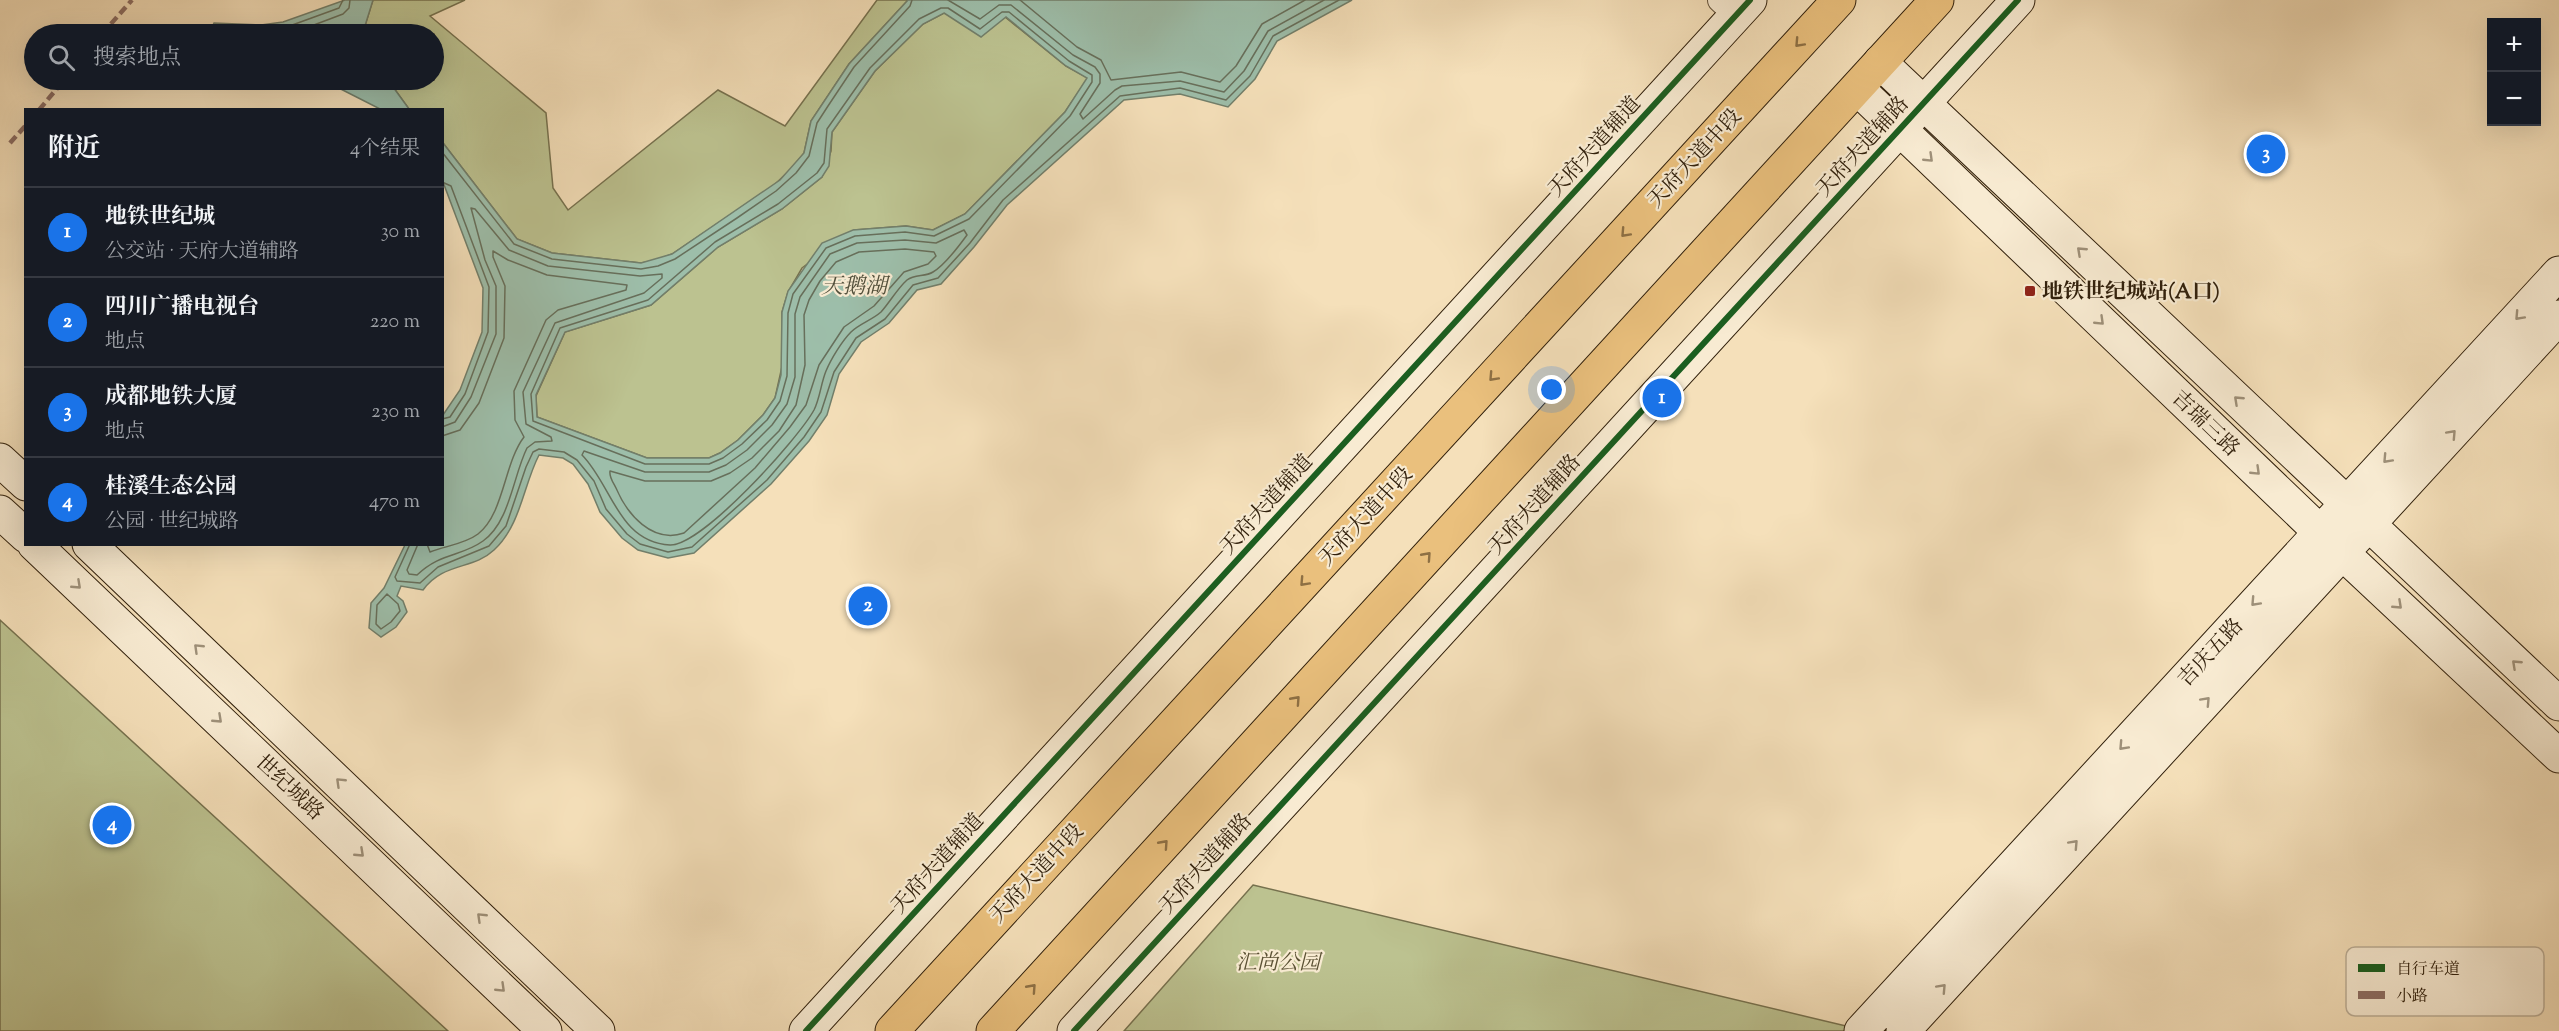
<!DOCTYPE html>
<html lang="zh">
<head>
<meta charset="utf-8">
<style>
  body { margin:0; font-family:"Sorts Mill Goudy","Noto Serif SC",serif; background:#242831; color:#f1f3f6 }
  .controls { position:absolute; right:18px; top:18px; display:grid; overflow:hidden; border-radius:0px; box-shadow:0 6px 24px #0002 }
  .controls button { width:54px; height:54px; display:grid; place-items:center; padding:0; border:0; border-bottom:2px solid #363941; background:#171b24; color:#f1f3f6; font:30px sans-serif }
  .you { position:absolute; left:1552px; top:390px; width:21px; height:21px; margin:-15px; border:4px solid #fff; border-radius:50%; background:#1a73e8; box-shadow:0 0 0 9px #1a73e833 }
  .badge { display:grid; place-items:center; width:39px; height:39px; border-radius:50%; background:#1a73e8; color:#fff; font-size:20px; font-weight:700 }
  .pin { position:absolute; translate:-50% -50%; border:3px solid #fff; box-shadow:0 2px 6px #0006 }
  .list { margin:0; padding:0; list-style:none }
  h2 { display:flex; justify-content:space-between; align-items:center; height:78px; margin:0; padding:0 24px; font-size:26px }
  h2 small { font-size:20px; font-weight:400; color:#9ea1a6 }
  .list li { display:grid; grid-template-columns:39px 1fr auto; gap:18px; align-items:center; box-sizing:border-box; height:90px; padding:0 24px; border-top:2px solid #363941 }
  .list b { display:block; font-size:22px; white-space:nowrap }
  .list p { margin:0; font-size:20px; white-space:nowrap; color:#9ea1a6 }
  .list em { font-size:20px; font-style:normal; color:#9ea1a6 }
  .icon { flex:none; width:33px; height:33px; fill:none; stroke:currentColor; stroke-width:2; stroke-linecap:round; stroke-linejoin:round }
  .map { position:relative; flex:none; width:2559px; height:1031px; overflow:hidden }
  .search { position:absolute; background:#171b24; box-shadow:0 6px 24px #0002; left:24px; top:24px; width:420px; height:66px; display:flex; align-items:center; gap:15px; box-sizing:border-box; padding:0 21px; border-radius:33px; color:#9ea1a6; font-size:22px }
  .panel { position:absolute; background:#171b24; box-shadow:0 6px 24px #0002; left:24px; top:108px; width:420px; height:438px; border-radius:0px }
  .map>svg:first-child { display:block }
</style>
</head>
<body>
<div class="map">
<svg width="2559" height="1031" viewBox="0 0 2559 1031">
  <rect width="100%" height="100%" fill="#f5e0ba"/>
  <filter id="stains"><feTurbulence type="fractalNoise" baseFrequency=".00333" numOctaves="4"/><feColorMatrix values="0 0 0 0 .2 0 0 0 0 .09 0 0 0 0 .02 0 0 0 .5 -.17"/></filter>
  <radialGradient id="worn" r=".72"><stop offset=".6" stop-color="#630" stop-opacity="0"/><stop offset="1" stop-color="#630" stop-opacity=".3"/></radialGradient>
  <path fill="#bcc290" stroke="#76714e" stroke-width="1.5" d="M373 0H465L430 16 546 113 553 188 568 210 718 90 785 126 877 0H908L849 64 811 121 804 153 792 168 772 187 733 213 672 254 656 260 641 263 552 253 517 239 443 143 442 110 409 109 388 80H434V34H366L364 29Z
    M944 13 1005 17 1066 66 1088 78 1065 112 965 214 933 230 906 226 854 230 802 268 788 292 782 312 783 362 775 398 763 415 738 440 720 453 709 458H647L537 417 536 396 565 332 651 305 718 247 782 209 822 177 831 151 832 132 875 71 923 24Z
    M0 620 448 1031H0Z
    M1253 885 1867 1031H1124Z"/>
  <path fill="#9dbeaa" stroke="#727f6b" stroke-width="1.5" fill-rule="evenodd" d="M345 0H373L364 29 366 34H224L212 27 214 23 261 25 283 22Z
    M908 0H1352L1277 41 1255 79 1228 107 1180 94 1124 100 1007 205 974 247 941 284 917 290 889 323 861 342 839 374 827 415 809 441 771 484 694 553 668 558 638 550 622 538 600 512 588 484 573 464 563 458 539 455C523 486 521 525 494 550 473 570 443 562 423 590L401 586 397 596 403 601 407 612 396 627 381 637 369 628 371 603 384 588 405 545 442 544 443 415 460 390 482 332 483 288 443 182V143L517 239 552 253 641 263 672 254 780 180 804 153 811 121 849 64ZM944 13 981 37 1006 17 1066 66 1087 78 1065 112 965 214 933 230 906 226 853 230 822 243 788 291 782 312 781 375 775 398 763 415 738 440 720 453 709 458H647L537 417 536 395 565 332 651 305 718 247 782 209 822 177 829 166 832 132 875 71 923 24Z
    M323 80H388L409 109H380Z"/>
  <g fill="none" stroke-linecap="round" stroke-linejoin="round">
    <path stroke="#676f5b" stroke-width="1.5" d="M948 0 980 19 999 5H1011L1073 55 1095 67 1100 74V83L1080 114 1083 119 1115 90 1122 86 1180 81 1224 92 1244 71 1268 31 1324 0
      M1020 0 1077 47 1101 60 1111 80 1181 72 1220 82 1236 66 1262 24 1305 0
      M941 8H948L980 29 1002 12H1009L1069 61 1092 75V82L1070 116 969 219 934 236 905 232 855 236 826 248 793 294 788 313 787 376 780 401 767 420 742 444 723 458 709 464H645L533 421 531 394 560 328 648 300 715 242 778 204 817 173 824 163 827 129 870 68 919 19Z
      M225 34 228 30 261 31 284 28 339 8 343 0
      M290 34 343 14 349 8 350 0
      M442 152 514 244 552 259 641 269 658 266 675 259 737 218 776 191 796 173 809 156 817 123 828 106 854 67 910 6 912 0
      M442 182 451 186 489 287 488 332 465 394 450 417 442 419
      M964 230 967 235C959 246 945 265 933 272 925 277 915 274 907 280 897 289 890 302 881 312 872 320 859 324 851 332 842 341 831 359 826 371 821 383 820 398 814 410 798 439 702 546 670 545 618 542 612 485 582 455L584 451 645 472H709L726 465 747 450 772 425 787 404 795 377V314L800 297 830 254 857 243 905 240 936 243Z
      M905 249 934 252 936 256 928 264 904 272 874 306 844 327 819 365 806 405 790 427 755 468 684 533C652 544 627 514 616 488 613 482 609 477 610 471L645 481H711L730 473 752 458 779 431 796 405 805 365 804 315 809 300 820 281 836 262 859 252Z
      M410 544 395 577 397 581 420 583 438 567 489 546 506 526 526 467 533 452 539 449 564 452 577 460 594 481 606 509 627 534 640 544 668 552 692 547 767 480 804 437 821 412 834 372 856 338 885 319 913 285 938 278 970 243 1003 200 1120 96 1180 88 1226 100 1250 76 1273 36 1339 0
      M418 544 407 570 409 574 417 575C441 552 461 557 483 541 510 522 513 476 527 448L535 442 552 441 551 437 526 424 523 392 555 323 644 293 662 278V274L640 276 548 266 509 250 475 209 471 208 485 260 496 286V334L471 397 455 422 442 427
      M427 544 430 552C445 546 465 544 478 534 504 514 504 463 524 437L515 420 514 391 546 320 558 310 626 290 627 285 547 275 508 260 493 251V257L505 286 504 338 479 403 460 430 442 436
      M387 594 398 604 400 611 391 622 381 629 376 624 377 605Z"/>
    <defs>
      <path id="street" d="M1720 0 1736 15"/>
      <path id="secondary" d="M1880 62 2559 704
        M1857 88 2320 532 2559 756
        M0 460 26 484
        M0 512 26 536
        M34 544 545 1031
        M89 544 598 1031
        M806 1031 1750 0
        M1074 1031 2018 0
        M1861 1031 2559 273
        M1903 1031 2559 317"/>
      <path id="primary" d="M892 1031 1839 0
        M993 1031 1937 0"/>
    </defs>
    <use href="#street" stroke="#625038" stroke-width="26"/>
    <use href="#secondary" stroke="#31200c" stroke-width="35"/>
    <use href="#primary" stroke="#31200c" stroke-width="35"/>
    <use href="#street" stroke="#f8ebd2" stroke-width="24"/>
    <use href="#secondary" stroke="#f8ebd2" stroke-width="33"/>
    <use href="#primary" stroke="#eac07d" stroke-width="33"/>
    <path stroke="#8d6e63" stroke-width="4.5" stroke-dasharray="9 4.5" stroke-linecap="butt" d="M102 34 132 0
      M39 110 64 80
      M10 143 26 125"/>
    <defs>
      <path id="cycleway" d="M806 1031 1750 0
        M1074 1031 2018 0"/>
    </defs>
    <use href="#cycleway" stroke="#f8ebd2" stroke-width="10"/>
    <use href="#cycleway" stroke="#1b5e20" stroke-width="6"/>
  </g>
  <defs><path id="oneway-chevron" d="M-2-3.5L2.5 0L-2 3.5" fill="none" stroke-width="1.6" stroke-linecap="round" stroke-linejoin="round" transform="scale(1.5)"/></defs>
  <g stroke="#8e7044">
    <use href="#oneway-chevron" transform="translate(1799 43) rotate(133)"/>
    <use href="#oneway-chevron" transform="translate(1625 233) rotate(133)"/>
    <use href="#oneway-chevron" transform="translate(1493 377) rotate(133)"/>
    <use href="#oneway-chevron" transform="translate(1427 556) rotate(-48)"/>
    <use href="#oneway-chevron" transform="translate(1304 582) rotate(133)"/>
    <use href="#oneway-chevron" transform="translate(1296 700) rotate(-48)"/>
    <use href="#oneway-chevron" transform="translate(1164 844) rotate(-48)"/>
    <use href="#oneway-chevron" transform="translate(1032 988) rotate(-48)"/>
  </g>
  <g stroke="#9e9079">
    <use href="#oneway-chevron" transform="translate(1929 158) rotate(44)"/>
    <use href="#oneway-chevron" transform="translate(2081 251) rotate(-137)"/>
    <use href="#oneway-chevron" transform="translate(2519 316) rotate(133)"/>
    <use href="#oneway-chevron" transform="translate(2100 321) rotate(44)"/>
    <use href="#oneway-chevron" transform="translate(2238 400) rotate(-137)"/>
    <use href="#oneway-chevron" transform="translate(2452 434) rotate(-47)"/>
    <use href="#oneway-chevron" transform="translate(2387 459) rotate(133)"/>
    <use href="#oneway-chevron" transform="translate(2256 471) rotate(44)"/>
    <use href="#oneway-chevron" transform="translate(77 585) rotate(43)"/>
    <use href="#oneway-chevron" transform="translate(2255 602) rotate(133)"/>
    <use href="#oneway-chevron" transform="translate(2398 605) rotate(43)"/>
    <use href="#oneway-chevron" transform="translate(198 648) rotate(-136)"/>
    <use href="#oneway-chevron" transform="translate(2516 664) rotate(-137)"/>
    <use href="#oneway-chevron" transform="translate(2206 701) rotate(-47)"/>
    <use href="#oneway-chevron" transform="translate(218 719) rotate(43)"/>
    <use href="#oneway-chevron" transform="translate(2123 746) rotate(133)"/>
    <use href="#oneway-chevron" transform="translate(340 782) rotate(-136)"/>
    <use href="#oneway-chevron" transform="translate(2074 844) rotate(-47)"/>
    <use href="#oneway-chevron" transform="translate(360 853) rotate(43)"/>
    <use href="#oneway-chevron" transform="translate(481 917) rotate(-136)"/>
    <use href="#oneway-chevron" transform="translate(501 988) rotate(44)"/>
    <use href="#oneway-chevron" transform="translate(1942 988) rotate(-47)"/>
  </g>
  <rect fill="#8f2418" stroke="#f8ebd2" stroke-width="2" x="2024" y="285" width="12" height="12" rx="3"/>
  <g text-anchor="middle" stroke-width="4.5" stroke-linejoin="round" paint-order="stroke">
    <g font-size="21" fill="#31200c" stroke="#f8ebd2">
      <text transform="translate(1594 146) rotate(-48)" y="7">天府大道辅道</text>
      <text transform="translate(1862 146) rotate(-48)" y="7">天府大道辅路</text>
      <text transform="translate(1694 158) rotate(-47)" y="7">天府大道中段</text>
      <text transform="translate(2206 423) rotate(44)" y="7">吉瑞三路</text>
      <text transform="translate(1266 504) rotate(-48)" y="7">天府大道辅道</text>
      <text transform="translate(1534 504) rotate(-48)" y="7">天府大道辅路</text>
      <text transform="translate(1365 516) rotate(-47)" y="7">天府大道中段</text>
      <text transform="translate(2210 652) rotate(-47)" y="7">吉庆五路</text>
      <text transform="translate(290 787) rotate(43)" y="7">世纪城路</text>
      <text transform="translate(937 863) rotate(-48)" y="7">天府大道辅道</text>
      <text transform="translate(1205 863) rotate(-48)" y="7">天府大道辅路</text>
      <text transform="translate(1036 873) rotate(-47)" y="7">天府大道中段</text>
    </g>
    <g font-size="21" font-weight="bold" fill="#31200c" stroke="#f8ebd2" text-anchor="start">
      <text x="2042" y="298">地铁世纪城站(A口)</text>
    </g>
    <g font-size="21" font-style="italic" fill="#5b5134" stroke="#f8ebd2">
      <text x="1278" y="969">汇尚公园</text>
    </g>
    <g font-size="22" font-style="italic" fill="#514f3b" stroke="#f8ebd2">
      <text x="854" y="293">天鹅湖</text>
    </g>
  </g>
  <rect x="2346" y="947" width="198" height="69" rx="9" fill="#f8ebd2" stroke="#bcae97" stroke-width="1.5"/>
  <rect x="2358" y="964" width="27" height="8" fill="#1b5e20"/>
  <rect x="2358" y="991" width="27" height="8" fill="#8d6e63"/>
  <g font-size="16" fill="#31200c">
    <text x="2396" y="974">自行车道</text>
    <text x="2396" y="1001">小路</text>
  </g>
  <rect width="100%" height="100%" filter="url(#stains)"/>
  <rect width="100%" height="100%" fill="url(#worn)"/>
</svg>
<div class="controls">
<button>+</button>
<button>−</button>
</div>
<div class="you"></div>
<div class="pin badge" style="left:1662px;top:398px">1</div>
<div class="pin badge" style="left:868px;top:606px">2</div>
<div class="pin badge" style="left:2266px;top:154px">3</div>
<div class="pin badge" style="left:112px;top:825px">4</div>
<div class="search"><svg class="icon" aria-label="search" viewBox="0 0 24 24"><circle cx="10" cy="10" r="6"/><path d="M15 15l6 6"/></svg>搜索地点</div>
<section class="panel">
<h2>附近<small>4个结果</small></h2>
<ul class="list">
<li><span class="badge">1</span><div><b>地铁世纪城</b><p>公交站 · 天府大道辅路</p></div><em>30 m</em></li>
<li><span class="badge">2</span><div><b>四川广播电视台</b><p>地点</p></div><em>220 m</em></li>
<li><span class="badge">3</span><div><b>成都地铁大厦</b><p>地点</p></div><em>230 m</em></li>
<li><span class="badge">4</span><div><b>桂溪生态公园</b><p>公园 · 世纪城路</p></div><em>470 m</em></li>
</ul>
</section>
</div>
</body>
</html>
